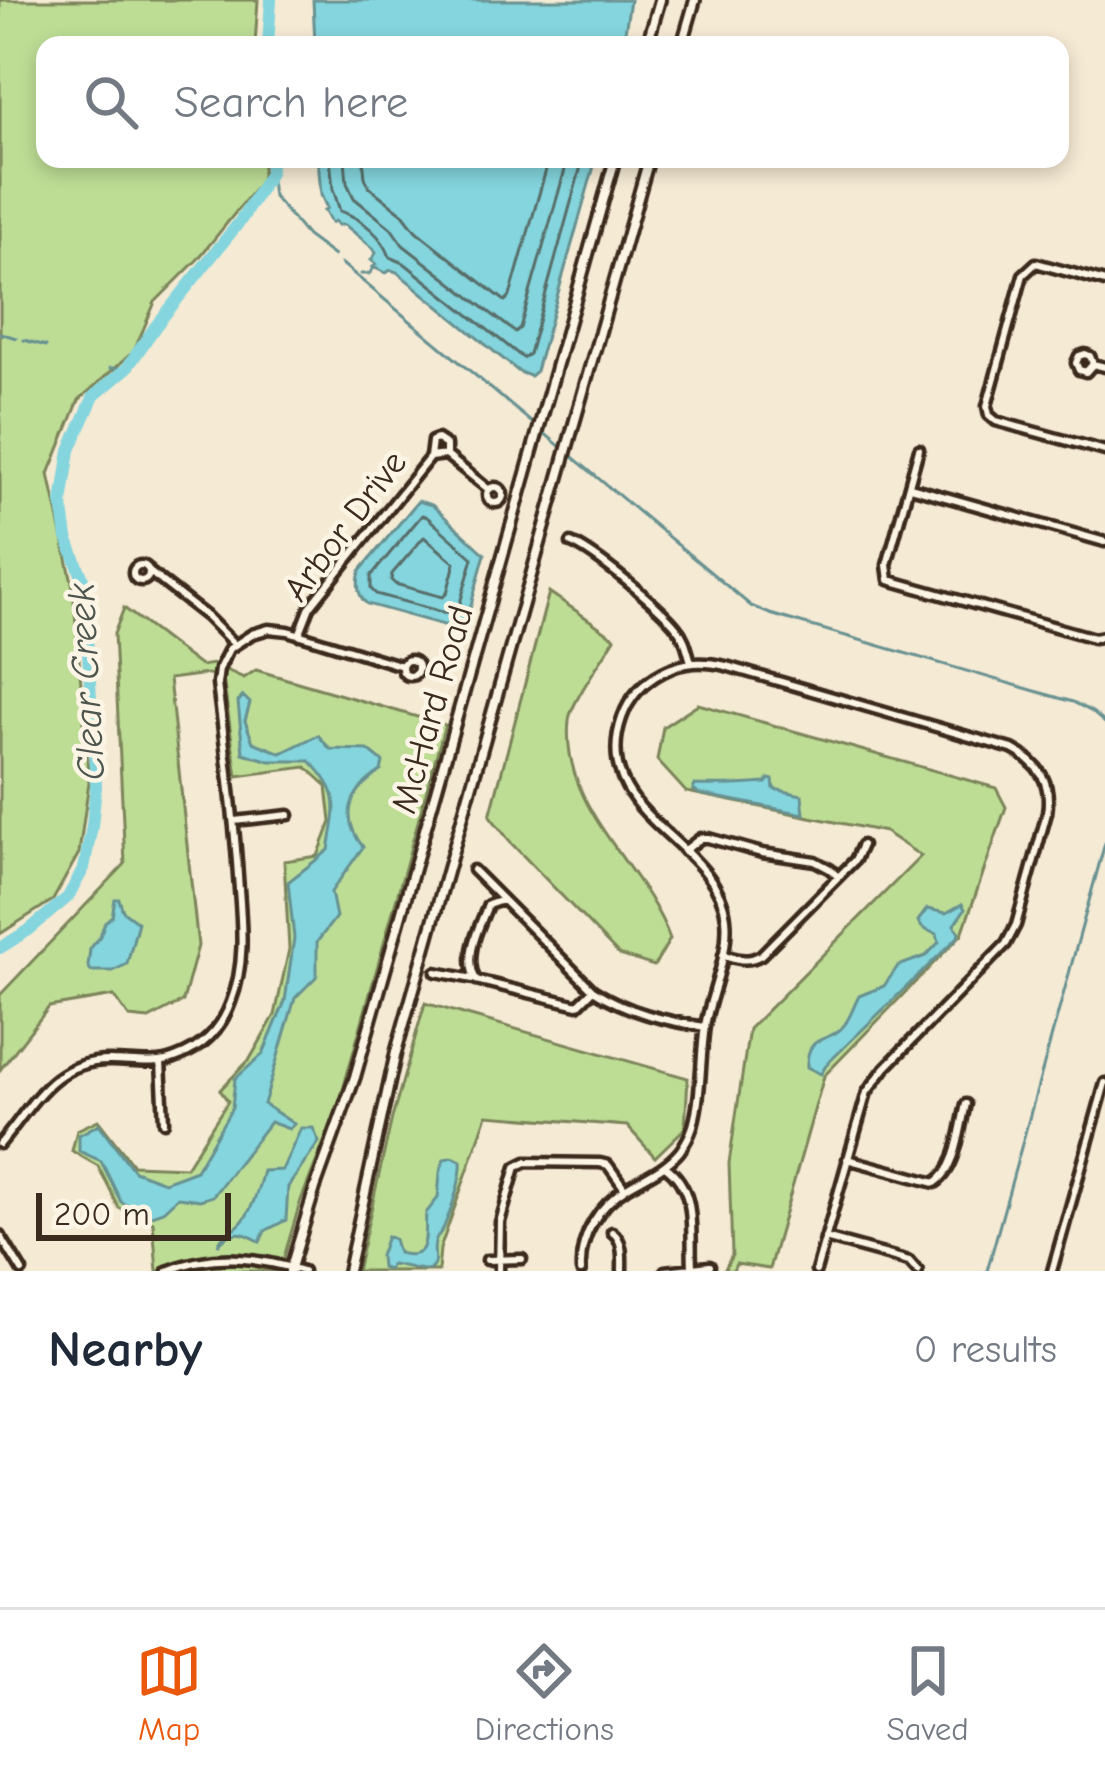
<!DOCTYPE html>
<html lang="en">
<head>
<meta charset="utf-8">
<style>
  body { margin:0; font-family:"Comic Neue",sans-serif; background:#f2f2f3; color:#1f2937 }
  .scale { position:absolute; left:36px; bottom:30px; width:195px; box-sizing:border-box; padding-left:12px; border:6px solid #3b2a1e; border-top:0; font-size:33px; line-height:42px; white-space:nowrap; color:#3b2a1e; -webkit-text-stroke:9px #fcf5e5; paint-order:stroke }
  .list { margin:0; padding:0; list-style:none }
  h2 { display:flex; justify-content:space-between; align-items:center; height:156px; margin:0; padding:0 48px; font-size:51px }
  h2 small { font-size:39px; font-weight:400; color:#747a83 }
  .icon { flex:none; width:66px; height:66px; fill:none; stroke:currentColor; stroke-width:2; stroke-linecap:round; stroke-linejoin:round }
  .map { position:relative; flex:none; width:1105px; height:1271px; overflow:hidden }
  .search { position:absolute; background:#fff; box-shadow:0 6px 18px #0003; left:36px; right:36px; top:36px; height:132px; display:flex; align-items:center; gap:30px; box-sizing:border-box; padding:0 42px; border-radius:24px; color:#747a83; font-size:45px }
  .sheet { height:336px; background:#fff }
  nav { display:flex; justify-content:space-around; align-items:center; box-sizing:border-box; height:168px; border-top:3px solid #e0e1e3; background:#fff; font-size:33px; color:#747a83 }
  nav a { display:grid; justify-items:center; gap:6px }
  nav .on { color:#ea580c }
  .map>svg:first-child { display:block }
</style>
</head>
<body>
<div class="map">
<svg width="1105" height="1271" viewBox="0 0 1105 1271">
  <rect width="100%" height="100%" fill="#f5ead4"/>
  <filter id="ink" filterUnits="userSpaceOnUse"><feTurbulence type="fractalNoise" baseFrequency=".00833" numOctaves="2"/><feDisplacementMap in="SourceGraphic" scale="24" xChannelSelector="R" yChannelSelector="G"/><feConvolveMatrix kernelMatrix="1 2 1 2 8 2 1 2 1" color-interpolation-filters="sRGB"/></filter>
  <g filter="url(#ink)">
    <path fill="#bddd95" stroke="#7c845a" stroke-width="3" d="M0 0H258L255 45H45V159H264L261 181 198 259 155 302 134 351 79 400 49 474 73 587 89 782 79 853 53 900 0 934Z
      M549 592 615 638C605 655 571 703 569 720 560 809 643 863 670 939L654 966 619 955 512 844 490 816Z
      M124 608 200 666 213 664 244 678 256 670 445 725 339 1104 300 1203 280 1271H157L153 1222 119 1208 98 1166 72 1151 77 1130 98 1120 133 1165 186 1167 228 1101 220 1090 250 1059 275 1015 289 949 284 861 318 856 331 822 327 786 306 767 237 776 223 678 207 674 169 679 198 946 183 1001 149 1019 129 1017 114 996 49 1007 0 1070V995L125 864 114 634Z
      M698 704 996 788 1006 807 962 934 824 1076 769 1269 736 1264 733 1271H724L732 1255 729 1163 749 1029 921 856 885 832 686 792 657 760 663 727Z
      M425 1003 688 1078 685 1128 655 1157 627 1126 487 1115 440 1249 438 1271H357L392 1118Z"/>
    <path fill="#84d5dd" stroke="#679191" stroke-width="3" d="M313 0H630L623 45H315Z
      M318 159H596L536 371 530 376 519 372 397 272 391 270 386 273 373 267 376 264 371 260 376 253 373 248 345 225H338L335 221 331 223 324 210 327 208 321 195Z
      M418 501 432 505 485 554 468 616 464 623 454 628 367 604C357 596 357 583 360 571Z
      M243 696 250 703 245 721 253 742 281 753 318 735 330 749 368 750 383 762 381 771C350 791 339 816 363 847L331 892 336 917 317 942V976L295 998 264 1104 294 1124 289 1129 270 1122 213 1196 200 1200 178 1197 163 1211 146 1217 121 1202 101 1161 79 1151V1135L99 1124 134 1171 164 1182 196 1170 232 1108 235 1079 263 1054 285 1001 294 938 288 882 329 850C336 807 343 794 310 761H270L243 753 238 702Z
      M769 779 773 780 774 789 802 795 804 814 700 794 693 790 695 785C720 786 742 785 766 783Z
      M115 899H119L123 911 138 922 127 964 113 971H91L88 966 90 949 100 936 105 922 112 916Z
      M962 904 965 909 954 925 959 931 958 937 827 1064 821 1074 807 1067C806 1031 832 1044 845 1024 851 1016 854 1005 859 996L884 986 898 966 926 956 939 942 937 934C929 931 921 930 918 921L927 909 946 913Z
      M301 1128H313L319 1142 288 1187 286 1220 265 1231 260 1242C242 1230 230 1230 218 1245 223 1232 229 1234 239 1225 252 1213 258 1189 263 1171L282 1170Z
      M453 1157 461 1161C463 1176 451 1211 444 1227 442 1232 436 1237 435 1243 432 1252 439 1264 429 1270 420 1271 402 1265 391 1264L388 1269 381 1267 380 1256 387 1236 394 1239 398 1253C432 1262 424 1235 426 1213L438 1198 440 1172 444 1159Z"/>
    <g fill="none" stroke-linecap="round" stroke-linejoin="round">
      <path stroke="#586e6a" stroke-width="3" d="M330 159 333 189 340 211C361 218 383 236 390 257L404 263 523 358 529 354 583 159
        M345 159 347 183 354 198 391 228 403 245 515 332 520 328 568 159
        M363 159 365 177 369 187 403 214 416 231 505 301 510 296 549 159
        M422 515 427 517 473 558 458 610 453 615 376 594 371 589V576Z
        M424 537 455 563 447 593 443 597 395 584 391 580 392 574Z"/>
      <path stroke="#679191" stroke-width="3" d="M270 173 273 196 307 236 334 256
        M341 263 751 606 770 614 1073 702 1092 712 1105 723
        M361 274H369L374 268
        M0 333 16 338
        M24 340 46 346
        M110 368H127
        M987 1271 1105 843"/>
      <path stroke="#84d5dd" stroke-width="12" d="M268 45 271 0
        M0 948 29 930 68 897 84 868 92 826 96 786 94 742 83 579 67 538 62 503 70 450 94 396 127 368 155 327 241 220 270 173 271 159"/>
      <defs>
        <path id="minor" d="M1105 282 1036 263 1023 275 987 406 989 415 996 421 1105 451
          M1093 364 1086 372 1079 370 1076 363 1079 356 1085 354 1090 356 1093 364 1105 367
          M919 449 887 565 889 580 1094 638 1105 636
          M430 457 432 441 437 439 446 445V455
          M487 495a8 8 0 1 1 16 0a8 8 0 1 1-16 0Z
          M910 487 1105 542
          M571 543C593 551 660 607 676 627 685 637 687 649 691 662
          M133 573a8 8 0 1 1 16 0a8 8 0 1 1-16 0Z
          M151 573 206 616 235 645
          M299 635 310 607 430 457 446 455 488 489
          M402 668a8 8 0 1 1 16 0a8 8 0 1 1-16 0Z
          M234 821 289 815
          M684 851 701 838H708L762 853 815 861 830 869 838 877
          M473 870 593 990C627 1012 665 1021 705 1027
          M502 900 488 905C479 928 463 956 476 980L578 1005 593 990
          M723 955C738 959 747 963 761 955L855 860 862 845
          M436 972 473 979
          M161 1062 164 1122
          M0 1144C33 1105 53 1059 112 1061 132 1061 155 1066 175 1058 203 1048 221 1030 231 1002 247 961 241 919 238 876 234 812 225 748 217 684L219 669 229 649 252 634 269 629 288 631 402 666
          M847 1159 935 1183C957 1169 960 1128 966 1104
          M665 1166C698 1190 690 1229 692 1267
          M612 1232C624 1240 622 1258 622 1271
          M0 1235 22 1271
          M825 1238 909 1261 918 1271
          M487 1260 522 1259
          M167 1271C213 1252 257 1257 303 1271
          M499 1271 500 1222 516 1167 526 1162 600 1163 608 1165 625 1189
          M581 1271C579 1236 598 1206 628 1187 646 1176 666 1168 680 1151 685 1144 690 1135 693 1126 702 1094 700 1059 705 1026 711 992 730 954 726 918 717 839 588 816 622 718 629 698 644 682 663 672 684 661 704 661 726 666L1012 749C1039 763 1052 782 1047 813L1016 925 1006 944 885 1068 867 1092 816 1271
          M665 1271 710 1266
          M1052 1271 1105 1083"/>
        <path id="secondary" d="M647 45 660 0
          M682 45 695 0
          M290 1271 315 1188 355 1077 615 159
          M348 1271 396 1052 649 159"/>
      </defs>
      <use href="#minor" stroke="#3b2a1e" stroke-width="15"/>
      <use href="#secondary" stroke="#3b2a1e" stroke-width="16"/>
      <use href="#minor" stroke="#fcf5e5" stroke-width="6"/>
      <use href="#secondary" stroke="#fcf5e5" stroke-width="8"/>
    </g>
  </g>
  <g text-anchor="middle" stroke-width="9" stroke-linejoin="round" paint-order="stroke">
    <g font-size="36" fill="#3b2a1e" stroke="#fcf5e5">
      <text transform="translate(344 525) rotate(-53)" y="13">Arbor Drive</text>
      <text transform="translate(431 709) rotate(-74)" y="13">McHard Road</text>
    </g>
    <g font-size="39" font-style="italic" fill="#4d554e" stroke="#fcf5e5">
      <text transform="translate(85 682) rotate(-93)" y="14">Clear Creek</text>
    </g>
  </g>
</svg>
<div class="scale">200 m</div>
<div class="search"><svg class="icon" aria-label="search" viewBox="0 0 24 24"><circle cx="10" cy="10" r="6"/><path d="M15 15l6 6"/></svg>Search here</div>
</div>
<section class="sheet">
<h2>Nearby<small>0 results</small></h2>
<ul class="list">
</ul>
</section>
<nav>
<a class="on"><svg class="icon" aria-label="map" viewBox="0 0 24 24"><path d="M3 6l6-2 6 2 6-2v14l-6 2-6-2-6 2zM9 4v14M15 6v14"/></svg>Map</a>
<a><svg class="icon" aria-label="directions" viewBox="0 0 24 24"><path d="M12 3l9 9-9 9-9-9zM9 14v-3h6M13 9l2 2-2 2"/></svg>Directions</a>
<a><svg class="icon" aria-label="saved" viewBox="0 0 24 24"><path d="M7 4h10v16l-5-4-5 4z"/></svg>Saved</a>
</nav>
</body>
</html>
